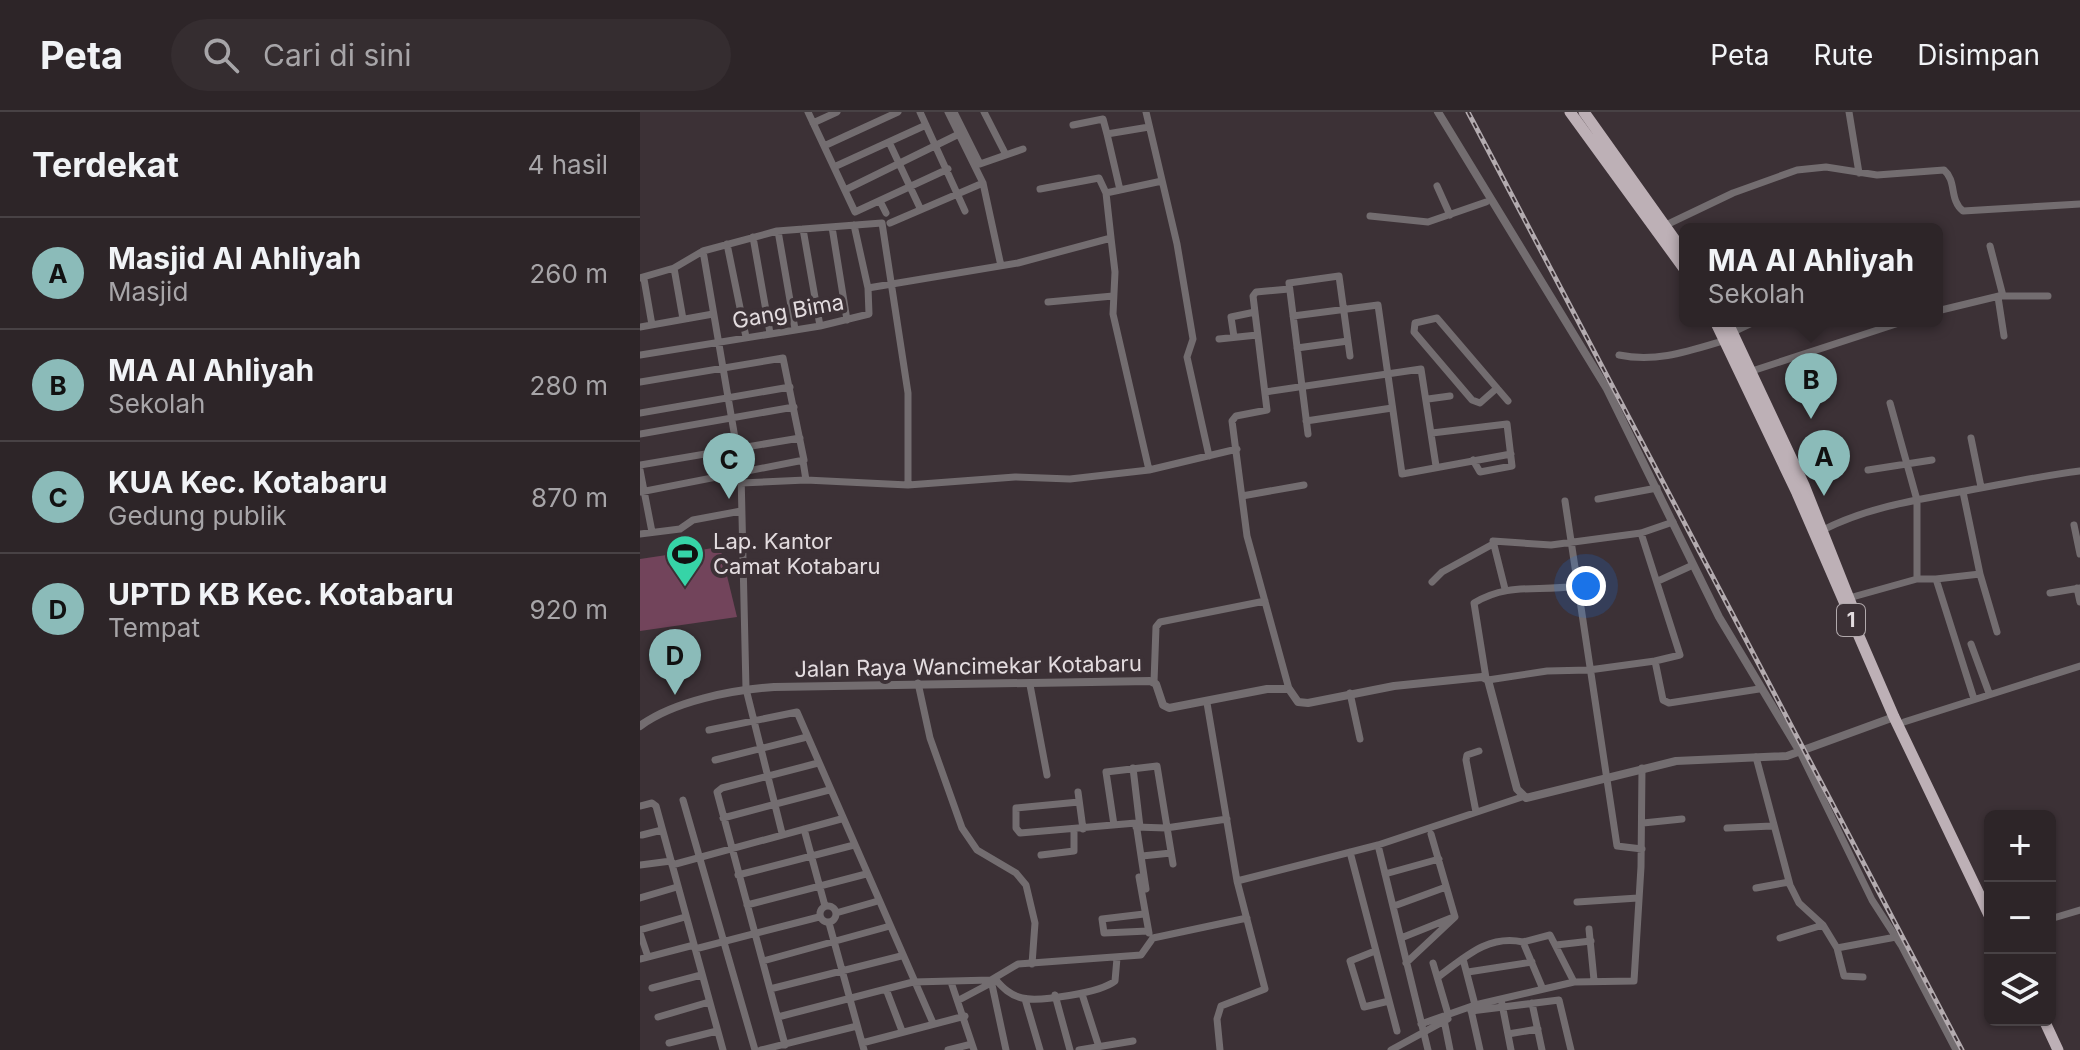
<!DOCTYPE html>
<html lang="id">
<head>
<meta charset="utf-8">
<style>
  body { margin:0; font-family:Inter,sans-serif; background:#352d30; color:#f1f3f6 }
  .controls { position:absolute; right:24px; bottom:24px; display:grid; overflow:hidden; border-radius:12px; box-shadow:0 2px 6px #0004 }
  .controls button { width:72px; height:72px; display:grid; place-items:center; padding:0; border:0; border-bottom:2px solid #484245; background:#2d2528; color:#f1f3f6; font:40px sans-serif }
  .you { position:absolute; left:946px; top:474px; width:28px; height:28px; margin:-20px; border:6px solid #fff; border-radius:50%; background:#1a73e8; box-shadow:0 0 0 12px #1a73e833 }
  .badge { display:grid; place-items:center; width:52px; height:52px; border-radius:50%; background:#8bbbb9; color:#111; font-size:26px; font-weight:700 }
  .pin { position:absolute; translate:-50% -66px; filter:drop-shadow(0 2px 4px #0008) }
  .pin::after { content:''; position:absolute; top:42px; width:28px; height:24px; background:inherit; clip-path:polygon(0 0,100% 0,50% 100%) }
  .popup { position:absolute; left:1039px; top:111px; width:264px; height:104px; box-sizing:border-box; display:grid; place-content:center; border-radius:12px; background:#2d2528; filter:drop-shadow(0 2px 6px #0005); font-size:26px; white-space:nowrap; color:#a7a5a8 }
  .popup b { font-size:30px; color:#f1f3f6 }
  .popup::after { content:''; position:absolute; left:50%; top:100%; margin-left:-16px; border:16px solid transparent; border-top-color:#2d2528 }
  .list { margin:0; padding:0; list-style:none }
  h2 { display:flex; justify-content:space-between; align-items:center; height:104px; margin:0; padding:0 32px; font-size:34px }
  h2 small { font-size:26px; font-weight:400; color:#a7a5a8 }
  .list li { display:grid; grid-template-columns:52px 1fr auto; gap:24px; align-items:center; box-sizing:border-box; height:112px; padding:0 32px; border-top:2px solid #484245 }
  .list b { display:block; font-size:30px; white-space:nowrap }
  .list p { margin:0; font-size:26px; white-space:nowrap; color:#a7a5a8 }
  .list em { font-size:26px; font-style:normal; color:#a7a5a8 }
  .icon { flex:none; width:44px; height:44px; fill:none; stroke:currentColor; stroke-width:2; stroke-linecap:round; stroke-linejoin:round }
  .map { position:relative; flex:none; width:1440px; height:938px; overflow:hidden }
  header { display:flex; align-items:center; gap:48px; box-sizing:border-box; height:112px; padding:0 40px; background:#2d2528; border-bottom:2px solid #484245 }
  header strong { font-size:38px }
  nav { display:flex; gap:44px; margin-inline-start:auto; font-size:28px }
  .search { width:560px; height:72px; background:#352d30; display:flex; align-items:center; gap:20px; box-sizing:border-box; padding:0 28px; border-radius:44px; color:#a7a5a8; font-size:30px }
  main { display:flex }
  aside { flex:1; background:#2d2528 }
  .map>svg:first-child { display:block }
</style>
</head>
<body>
<header>
<strong>Peta</strong>
<div class="search"><svg class="icon" aria-label="search" viewBox="0 0 24 24"><circle cx="10" cy="10" r="6"/><path d="M15 15l6 6"/></svg>Cari di sini</div>
<nav><a>Peta</a><a>Rute</a><a>Disimpan</a></nav>
</header>
<main>
<aside>
<h2>Terdekat<small>4 hasil</small></h2>
<ul class="list">
<li><span class="badge">A</span><div><b>Masjid Al Ahliyah</b><p>Masjid</p></div><em>260 m</em></li>
<li><span class="badge">B</span><div><b>MA Al Ahliyah</b><p>Sekolah</p></div><em>280 m</em></li>
<li><span class="badge">C</span><div><b>KUA Kec. Kotabaru</b><p>Gedung publik</p></div><em>870 m</em></li>
<li><span class="badge">D</span><div><b>UPTD KB Kec. Kotabaru</b><p>Tempat</p></div><em>920 m</em></li>
</ul>
</aside>
<div class="map">
<svg width="1440" height="938" viewBox="0 0 1440 938">
  <rect width="100%" height="100%" fill="#3c3136"/>
  <path fill="#72445b" d="M80 435 97 505 0 519V447Z"/>
  <g fill="none" stroke-linecap="round" stroke-linejoin="round">
    <path stroke="#736d70" stroke-width="7" d="M168 0 215 100 308 57
      M280 0 325 99
      M308 0 343 71 361 154
      M314 0 340 52 383 37
      M344 0 366 43
      M506 0 537 132 553 227 547 245 569 344
      M1209 0 1219 61
      M173 11 197 0
      M433 13 463 7 467 22 509 15
      M467 22 480 78
      M249 30 280 96
      M184 34 258 0
      M194 55 286 13
      M797 74 810 103
      M400 77 459 66 466 81
      M205 78 319 22
      M240 89 246 101
      M730 104 788 110 846 90
      M250 111 343 71
      M1026 113 1093 81 1157 58 1186 55 1237 63 1304 58C1317 69 1309 88 1323 99L1440 92
      M192 115 207 208
      M163 117 180 214
      M138 119 155 217
      M113 125 130 221
      M471 126 466 81 522 69
      M87 132 106 225
      M1350 134 1363 184
      M63 139 101 361 106 577 142 721
      M34 156 43 207
      M0 166 34 156 63 139 137 119 242 111 268 281V373
      M4 167 12 213
      M228 176 378 151 471 126 475 160 473 202 509 358 597 337
      M1358 185 1364 224
      M408 190 473 184
      M1297 199 1359 184H1408
      M653 204 738 193 762 362 871 342
      M0 215 73 202
      M1093 220 1116 209
      M594 225 591 205 615 200
      M579 227 617 223
      M657 236 708 229
      M0 243 180 214 229 202 228 176 214 113
      M979 243C1016 251 1049 239 1086 228
      M1112 259 1265 209
      M0 270 143 246 164 348 0 380
      M857 276 840 291 832 288 774 220 775 211 797 206 868 289
      M625 280 781 257 796 354
      M788 287 810 284
      M1250 291 1277 388V467H1296L1334 587
      M0 301 150 275
      M666 309 752 296
      M792 321 867 312 872 354 840 360 833 348
      M0 322 154 295
      M668 322 649 171 699 164 710 244
      M1331 326 1341 375
      M163 349 166 368 268 373 375 365 430 367 509 358
      M0 353 160 326
      M0 358 12 420
      M1228 358 1292 348
      M101 371 166 368
      M1323 380 1340 462 1357 520
      M602 384 664 373
      M958 387 1017 376
      M925 389 977 734 1002 737
      M1434 413 1440 442
      M1183 418C1226 396 1271 389 1319 380 1359 373 1399 364 1440 359
      M1001 421 1040 543 1015 549
      M0 422 40 417 53 408 101 399
      M1296 467 1340 462
      M1018 469 1053 453
      M792 470 802 460 853 432
      M1437 476 1440 490
      M865 477 853 429 911 433 1001 421 1033 410
      M1410 481 1440 476
      M1209 486 1277 467
      M1331 532 1349 581
      M846 566 834 491C869 470 897 480 936 474
      M848 568 907 559 949 558 1015 549 1023 588 1029 591 1119 577
      M514 570 516 515 520 510 625 489
      M278 571 290 626 322 716 337 738 376 761 386 773 395 811 392 852
      M390 573 407 663
      M649 577 607 424 592 309 596 304 627 298 613 184 616 180 649 177
      M710 581 720 627
      M567 591 597 769
      M1264 610 1440 554
      M69 618 157 600 293 911
      M1160 640 1232 788 1261 833 1316 938
      M1116 645 1150 773 1159 791 1183 813 1197 836 1256 825
      M75 648 167 625
      M493 656 500 715
      M438 680 443 717
      M43 688 115 938
      M439 690 376 696V716L380 721 496 711 506 777
      M0 694 12 691 16 694 83 938
      M836 700 826 648 827 643 839 639
      M83 706 189 678
      M1003 711 1042 707
      M474 713 466 660 517 654 533 752
      M496 715 526 716 587 707
      M1087 716 1132 714
      M164 717 185 794
      M2 723 22 718
      M738 733 788 938
      M710 740 757 919
      M401 743 434 739V718
      M502 744 531 741
      M0 753 31 749
      M32 753 201 707
      M745 762 799 747
      M98 763 214 733
      M499 765 509 821
      M1116 776 1149 770
      M0 786 37 775
      M937 790 998 786
      M107 793 226 762
      M180 802a8 8 0 1 1 16 0a8 8 0 1 1-16 0Z
      M754 794 806 775
      M196 801 238 789
      M504 802 462 807 464 821 508 819
      M1410 807 1440 798
      M189 811 224 938
      M949 817 954 868
      M0 818 45 805
      M0 821 8 845
      M761 826 811 806
      M1140 826 1183 813
      M916 833 951 829
      M1197 836 1204 864 1223 865
      M55 837 179 805
      M735 839 710 849 724 895 749 889
      M0 847 54 833
      M823 847 835 893
      M123 849 250 814
      M766 851 815 805 791 722
      M793 851 808 902
      M828 860 892 850
      M798 865C824 846 848 822 883 830L902 875
      M351 868 378 852 501 843 513 826 607 806
      M356 868C363 876 370 883 382 886 399 890 460 881 475 869L477 846
      M311 870 334 938
      M934 870 994 869 1001 755 1002 656
      M12 876 61 863
      M130 877 261 844
      M246 877 262 919
      M442 882 458 932
      M415 883 430 938
      M385 887 400 938
      M319 888 351 871
      M892 891 902 938
      M862 892 871 938
      M831 898 840 938
      M831 899 919 888 931 938
      M18 905 69 890
      M138 905 273 870 351 868 366 938
      M804 908 810 938
      M781 912 835 893 934 870 910 823 883 830
      M868 922 898 917
      M29 931 77 919
      M222 931 325 904
      M145 933 77 680 82 676 178 651
      M121 938 217 914
      M308 938 332 932
      M439 938 493 929
      M580 938 577 907 581 894 625 877 597 769 738 733 882 685
      M751 938 808 907"/>
    <path stroke="#736d70" stroke-width="8" d="M798 0 967 277 1079 505 1160 640
      M0 614C34 589 92 578 134 575L510 569 516 572 523 593 529 596 627 577H649L658 590 668 591 754 574 842 565 848 568 877 677 886 686 1036 649 1147 644 1254 605"/>
    <path stroke="#bdb0b6" stroke-width="11" d="M930 0 1045 158
      M944 0 1045 142
      M1075 209 1157 381 1254 605 1350 805
      M1087 209 1164 373 1212 494
      M1404 908 1418 938"/>
    <defs>
      <path id="rail" d="M828 0 1322 938"/>
    </defs>
    <use href="#rail" stroke="#b3abaf" stroke-width="5"/>
    <use href="#rail" stroke="#3c3136" stroke-width="2" stroke-dasharray="6" stroke-linecap="butt"/>
  </g>
  <defs>
    <symbol id="stadium-pin" viewBox="-11 -11 22 30"><path d="M0 17L-7.5 6A9.5 9.5 0 1 1 7.5 6Z" fill="#36d4a7" stroke="#3c3136"/><path d="M0-5a6.5 5 0 1 0 0 10a6.5 5 0 1 0 0-10ZM-3.5-1.8h7v3.6h-7Z" fill="#111"/></symbol>
  </defs>
  <g fill-rule="evenodd">
    <use href="#stadium-pin" x="23" y="420" width="44" height="60"/>
  </g>
  <g text-anchor="middle" stroke-width="8" stroke-linejoin="round" paint-order="stroke">
    <rect fill="#3c3136" stroke="#b1a9ac" stroke-width="2" x="1197" y="492" width="28" height="32" rx="6"/>
    <g font-size="20" font-weight="bold" fill="#e3dcdf">
      <text x="1211" y="515">1</text>
    </g>
    <g font-size="22" fill="#e3dcdf" stroke="#3c3136">
      <text transform="translate(148 199) rotate(-10)" y="8">Gang Bima</text>
      <text transform="translate(328 554) rotate(-1)" y="8">Jalan Raya Wancimekar Kotabaru</text>
    </g>
    <g font-size="22" fill="#e3dcdf" stroke="#3c3136" text-anchor="start">
      <text x="73" y="437">Lap. Kantor<tspan x="73" dy="25">Camat Kotabaru</tspan></text>
    </g>
  </g>
</svg>
<div class="controls">
<button>+</button>
<button>−</button>
<button><svg class="icon" aria-label="layers" viewBox="0 0 24 24"><path d="M12 4l9 5-9 5-9-5zM3 14l9 5 9-5"/></svg></button>
</div>
<div class="you"></div>
<div class="pin badge" style="left:1184px;top:384px">A</div>
<div class="pin badge" style="left:1171px;top:307px">B</div>
<div class="popup"><b>MA Al Ahliyah</b>Sekolah</div>
<div class="pin badge" style="left:89px;top:387px">C</div>
<div class="pin badge" style="left:35px;top:583px">D</div>
</div>
</main>
</body>
</html>
